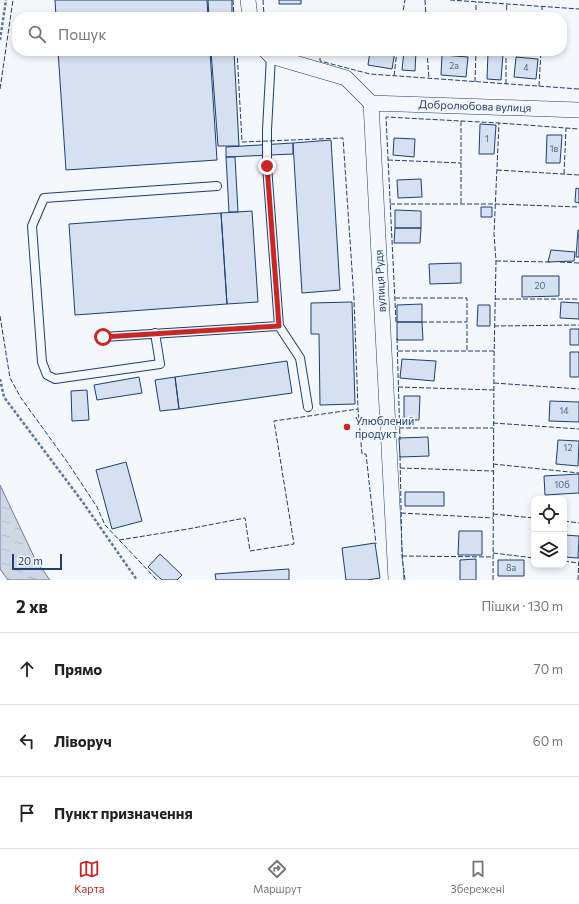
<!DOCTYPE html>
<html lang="uk">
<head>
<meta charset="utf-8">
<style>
  body { margin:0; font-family:Commissioner,sans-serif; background:#f2f2f2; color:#222 }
  .controls { position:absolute; right:12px; bottom:12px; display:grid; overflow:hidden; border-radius:8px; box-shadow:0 2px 6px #0003 }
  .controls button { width:36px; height:36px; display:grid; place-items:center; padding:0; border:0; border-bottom:1px solid #e0e0e0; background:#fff; color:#222; font:20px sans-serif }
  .scale { position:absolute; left:12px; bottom:10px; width:50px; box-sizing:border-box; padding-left:4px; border:2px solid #1d3f73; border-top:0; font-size:11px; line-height:14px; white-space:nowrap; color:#1d3f73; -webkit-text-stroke:3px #f4f7fb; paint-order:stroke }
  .stop { position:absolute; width:12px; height:12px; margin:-9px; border:3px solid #c62828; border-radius:50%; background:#fff }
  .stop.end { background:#c62828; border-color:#fff; box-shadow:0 1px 4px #0008 }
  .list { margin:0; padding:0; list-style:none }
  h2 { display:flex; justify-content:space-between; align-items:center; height:52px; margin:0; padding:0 16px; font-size:17px }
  h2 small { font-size:13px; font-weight:400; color:#767676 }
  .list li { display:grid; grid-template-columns:26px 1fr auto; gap:12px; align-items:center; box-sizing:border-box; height:72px; padding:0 16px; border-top:1px solid #e0e0e0 }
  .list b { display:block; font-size:15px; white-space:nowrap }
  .list em { font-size:13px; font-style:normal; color:#767676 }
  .icon { flex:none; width:22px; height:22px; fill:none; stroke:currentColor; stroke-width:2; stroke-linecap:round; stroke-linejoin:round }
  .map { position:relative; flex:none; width:579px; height:580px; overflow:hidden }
  .search { position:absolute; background:#fff; box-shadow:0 2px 6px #0003; left:12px; right:12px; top:12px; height:44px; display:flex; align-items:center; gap:10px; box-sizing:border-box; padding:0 14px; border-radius:16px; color:#767676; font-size:15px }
  .sheet { height:268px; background:#fff }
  nav { display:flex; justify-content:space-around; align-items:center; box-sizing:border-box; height:56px; border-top:1px solid #e0e0e0; background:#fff; font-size:11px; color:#767676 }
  nav a { display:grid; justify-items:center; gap:2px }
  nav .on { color:#c62828 }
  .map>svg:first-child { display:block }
</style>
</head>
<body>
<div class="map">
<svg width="579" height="580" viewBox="0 0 579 580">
  <defs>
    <pattern id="water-ripples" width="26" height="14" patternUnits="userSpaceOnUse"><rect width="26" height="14" fill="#cfd7e4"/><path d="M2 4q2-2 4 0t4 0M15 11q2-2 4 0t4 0" fill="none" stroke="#b1bac7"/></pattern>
  </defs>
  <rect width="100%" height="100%" fill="#f4f7fb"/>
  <path fill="url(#water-ripples)" stroke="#687fa3" d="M0 485 35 559 50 580H8L0 569Z"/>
  <path fill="#d5e0f0" stroke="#1d3f73" d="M55 0H207L208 17H56Z
    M208 0H232V17H209Z
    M279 0H301V4H279Z
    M58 51H210L217 160 66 170Z
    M211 51H234L239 146H218Z
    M370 51H395L392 69 368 65Z
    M404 51H416L415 71 402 70Z
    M488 53 503 54 501 80 487 79Z
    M442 55 468 57 466 77 441 75Z
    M516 57 538 59 536 79 514 77Z
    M480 124 496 125 494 154H479Z
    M547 135H562L560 163H546Z
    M394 138 415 139 414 157 393 155Z
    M331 140 340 290 302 293 293 143Z
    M293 143V154L226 157V147Z
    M226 157H235L238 212H229Z
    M421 179 422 197 398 198 397 180Z
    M576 188 579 189V203L575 202Z
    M481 207H492V217H481Z
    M395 210 421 211V228H395Z
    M252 211 258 302 227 304 221 213Z
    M221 213 227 304 75 315 69 224Z
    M395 228H421L420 243H394Z
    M578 230H579V257H576Z
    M551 250 575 252 574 261 548 262Z
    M461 263V283L430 284 429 264Z
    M522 276H559V296L522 297Z
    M352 302 355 404 320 405 319 334H311V303Z
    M561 302 579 303V319L560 318Z
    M422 304V322H397V305Z
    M478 305H490V326H477Z
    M397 322H422L423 340H397Z
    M570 329H579V345H570Z
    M570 352H579V377H570Z
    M402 359 436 361 434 381 400 378Z
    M287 361 292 393 179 409 175 377Z
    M139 377 142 393 97 400 94 385Z
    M175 377 179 409 160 411 155 380Z
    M87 390 89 420 72 421 71 391Z
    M404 396H420L419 420H404Z
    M550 401 579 402V422L549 421Z
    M428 437 429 456 400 457 399 438Z
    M558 440 579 441 578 466 556 464Z
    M126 462 142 521 112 529 96 470Z
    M579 474V493L545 495 544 476Z
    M405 492H444V506H405Z
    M459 531H482V555H458Z
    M564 535 579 536 578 558 564 557Z
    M375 543 380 578 367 580H346L342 548Z
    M160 554 182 575 177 580H162L148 567Z
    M476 559V580H460V560Z
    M498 560H524V576H498Z
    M289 569V580H216L215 574Z"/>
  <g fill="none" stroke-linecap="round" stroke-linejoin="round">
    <defs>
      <path id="service" d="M271 56 267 130V166L279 326 300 358 308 407
        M155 333 160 364 55 379 47 375 42 362 32 226 44 198 217 186
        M103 337 279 326"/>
      <path id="minor" d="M248 0 250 17
        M266 51 271 56 346 78 371 103 396 580
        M371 103 579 110"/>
    </defs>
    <use href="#service" stroke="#1d3f73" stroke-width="10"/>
    <use href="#minor" stroke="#1d3f73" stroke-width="16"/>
    <path stroke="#5e769c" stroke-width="2.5" stroke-dasharray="3 2" stroke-linecap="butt" d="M0 40 6 0
      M0 379 4 397 82 501 137 580"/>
    <use href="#service" stroke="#f4f7fb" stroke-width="8"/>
    <use href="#minor" stroke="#f4f7fb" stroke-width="15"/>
    <path stroke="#1d3f73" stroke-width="1" stroke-dasharray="5 2" stroke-linecap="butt" d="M233 0 234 17
      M263 0 264 15 309 17
      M425 0 426 17
      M450 0 579 9
      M402 17 405 0
      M476 17V2
      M506 17 507 4
      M542 17V6
      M237 51 242 142 343 138 354 299 358 409 362 454H366L376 544
      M320 51V61L370 74 579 89
      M427 51 429 79
      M394 76 397 51
      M475 82 476 51
      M506 84V51
      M539 86 541 51
      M0 89 13 0
      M461 121V204
      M388 160 461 163
      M497 170 579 175
      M564 174 566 128
      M390 204H496L579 207
      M496 261 550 262
      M560 262 579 263
      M395 298H467V351
      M495 299H579
      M0 316 10 378 21 398 68 463 97 507 105 525 157 580
      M396 322 386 117 499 123 579 129
      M422 322H467
      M494 326 579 325
      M397 338 400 440
      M398 351H494
      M494 383 579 389
      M398 387 494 390
      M493 423 579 429
      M399 428H493
      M400 456 402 556 405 580
      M493 464 579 473
      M400 468 493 471
      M401 513 493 518
      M493 514 534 518
      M564 521 579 523
      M119 540 188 529 245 518 250 551 294 544 274 421 358 409
      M493 553 534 558
      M402 556 493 557
      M564 561 578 563
      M493 580 494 360 496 261 494 234 499 123
      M578 580 579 556"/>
  </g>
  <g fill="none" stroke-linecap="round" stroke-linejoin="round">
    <path stroke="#c62828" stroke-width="5" d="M103 337 279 326 267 166"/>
  </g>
  <circle fill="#c62828" stroke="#f4f7fb" stroke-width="1.5" cx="347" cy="427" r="4"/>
  <g text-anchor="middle" stroke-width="3" stroke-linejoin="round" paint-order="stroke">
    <g font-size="9" fill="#4b6792">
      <text x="454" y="69">2а</text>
      <text x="526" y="71">4</text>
      <text x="487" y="142">1</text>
      <text x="554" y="152">1в</text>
      <text x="540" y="289">20</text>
      <text x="564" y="414">14</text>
      <text x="568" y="451">12</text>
      <text x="562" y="488">10б</text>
      <text x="511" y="571">8а</text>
    </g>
    <g font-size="11" fill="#1d3f73" stroke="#f4f7fb">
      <text transform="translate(475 106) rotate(2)" y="4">Добролюбова вулиця</text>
      <text transform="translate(380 281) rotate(-93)" y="4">вулиця Рудя</text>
    </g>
    <g font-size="11" fill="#1d3f73" stroke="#f4f7fb" text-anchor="start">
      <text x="355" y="425">Улюблений<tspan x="355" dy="13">продукт</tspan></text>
    </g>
  </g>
</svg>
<div class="controls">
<button><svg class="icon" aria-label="locate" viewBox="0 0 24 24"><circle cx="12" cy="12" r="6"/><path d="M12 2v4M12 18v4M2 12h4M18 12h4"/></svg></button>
<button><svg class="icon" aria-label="layers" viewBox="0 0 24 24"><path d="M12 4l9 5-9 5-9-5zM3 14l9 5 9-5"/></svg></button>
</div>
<div class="scale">20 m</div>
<div class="stop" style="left:103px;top:337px"></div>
<div class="stop end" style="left:267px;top:166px"></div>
<div class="search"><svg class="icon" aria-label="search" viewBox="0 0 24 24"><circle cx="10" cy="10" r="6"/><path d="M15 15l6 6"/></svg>Пошук</div>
</div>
<section class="sheet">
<h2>2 хв<small>Пішки · 130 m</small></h2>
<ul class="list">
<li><svg class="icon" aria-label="ahead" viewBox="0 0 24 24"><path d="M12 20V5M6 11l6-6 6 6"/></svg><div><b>Прямо</b></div><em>70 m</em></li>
<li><svg class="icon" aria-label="left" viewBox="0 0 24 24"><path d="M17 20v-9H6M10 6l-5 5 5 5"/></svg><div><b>Ліворуч</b></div><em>60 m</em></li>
<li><svg class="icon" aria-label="arrive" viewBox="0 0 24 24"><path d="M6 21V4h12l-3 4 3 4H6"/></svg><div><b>Пункт призначення</b></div></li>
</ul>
</section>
<nav>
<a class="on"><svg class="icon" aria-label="map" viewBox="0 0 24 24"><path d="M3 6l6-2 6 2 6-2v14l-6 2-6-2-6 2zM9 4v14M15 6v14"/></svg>Карта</a>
<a><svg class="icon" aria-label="directions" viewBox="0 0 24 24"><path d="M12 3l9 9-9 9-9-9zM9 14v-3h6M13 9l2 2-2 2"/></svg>Маршрут</a>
<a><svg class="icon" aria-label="saved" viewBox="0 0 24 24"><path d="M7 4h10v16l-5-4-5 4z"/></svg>Збережені</a>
</nav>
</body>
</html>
